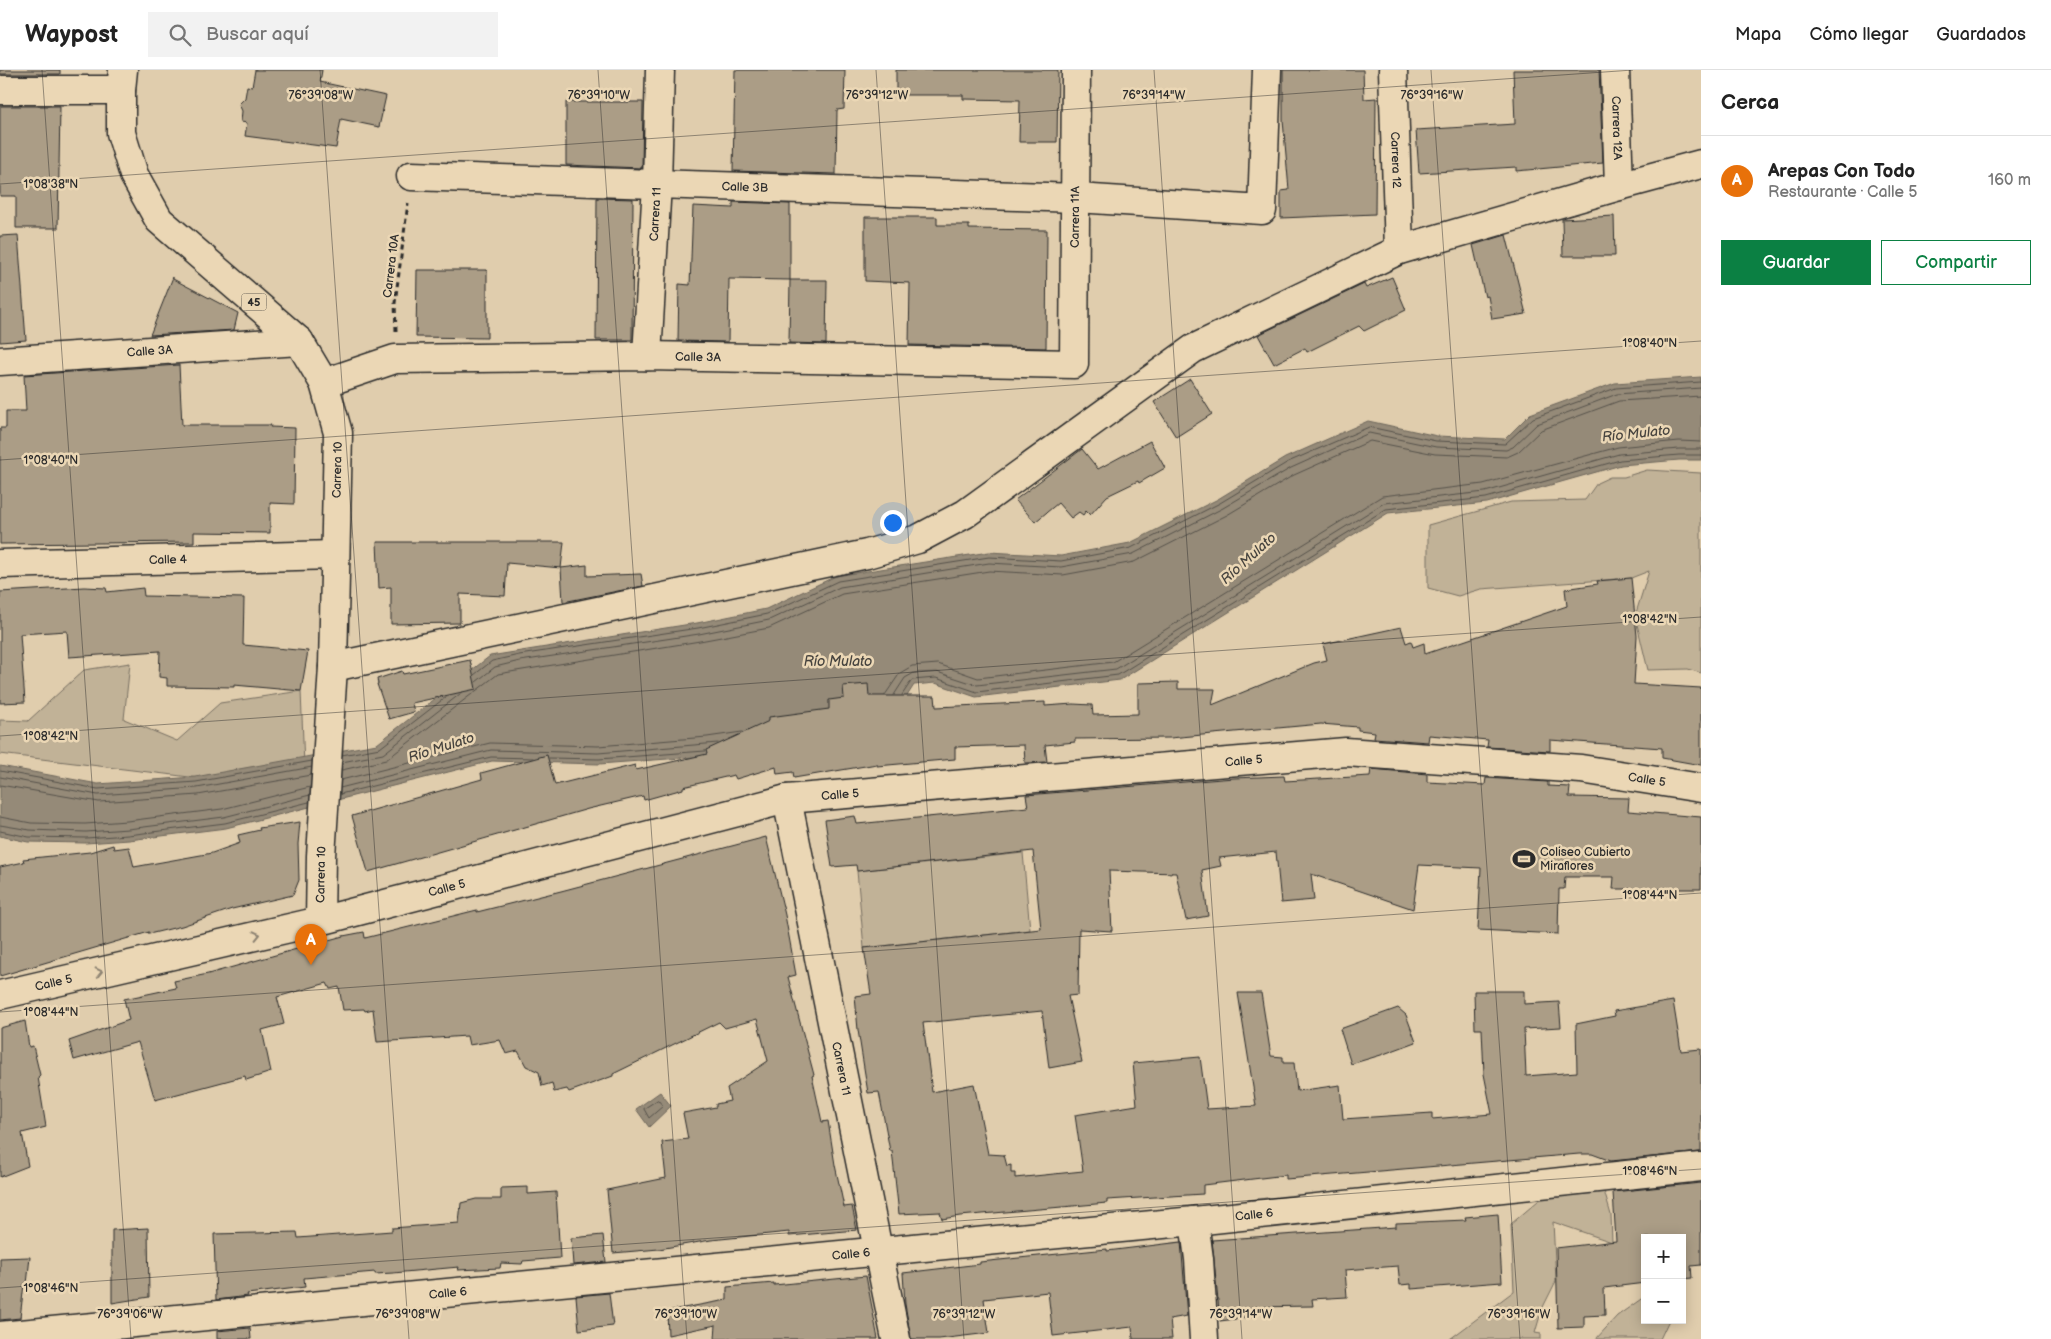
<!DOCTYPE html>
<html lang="es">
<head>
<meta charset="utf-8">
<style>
  body { margin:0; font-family:"Balsamiq Sans",sans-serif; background:#f2f2f2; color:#222 }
  .controls { position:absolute; right:15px; bottom:15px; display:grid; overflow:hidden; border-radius:0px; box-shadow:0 2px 12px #0003 }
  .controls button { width:45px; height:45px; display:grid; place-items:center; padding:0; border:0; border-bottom:1px solid #e0e0e0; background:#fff; color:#222; font:25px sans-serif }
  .you { position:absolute; left:892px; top:452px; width:18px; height:18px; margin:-12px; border:4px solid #fff; border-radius:50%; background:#1a73e8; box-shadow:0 0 0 8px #1a73e833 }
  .badge { display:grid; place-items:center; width:32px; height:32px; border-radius:50%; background:#0b8043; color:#fff; font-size:16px; font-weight:700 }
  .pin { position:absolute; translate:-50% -41px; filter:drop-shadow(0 1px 2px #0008) }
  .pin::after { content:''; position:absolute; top:26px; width:18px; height:15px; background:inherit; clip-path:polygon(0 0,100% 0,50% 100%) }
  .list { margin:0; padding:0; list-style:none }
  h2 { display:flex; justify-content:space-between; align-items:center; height:65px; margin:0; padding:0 20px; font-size:21px }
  h2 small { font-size:16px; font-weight:400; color:#767676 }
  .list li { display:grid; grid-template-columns:32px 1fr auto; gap:15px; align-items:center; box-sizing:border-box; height:90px; padding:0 20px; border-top:1px solid #e0e0e0 }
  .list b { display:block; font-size:19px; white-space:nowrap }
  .list p { margin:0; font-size:16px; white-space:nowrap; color:#767676 }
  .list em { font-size:16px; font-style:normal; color:#767676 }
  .actions { display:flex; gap:10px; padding:15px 20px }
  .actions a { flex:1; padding:11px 0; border:1px solid #0b8043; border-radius:0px; text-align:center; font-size:18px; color:#0b8043 }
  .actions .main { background:#0b8043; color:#fff }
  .icon { flex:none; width:28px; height:28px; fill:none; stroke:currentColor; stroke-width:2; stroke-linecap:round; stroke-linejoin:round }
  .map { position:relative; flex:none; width:1701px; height:1269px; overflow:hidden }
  header { display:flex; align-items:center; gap:30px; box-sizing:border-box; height:70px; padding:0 25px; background:#fff; border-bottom:1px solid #e0e0e0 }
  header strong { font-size:24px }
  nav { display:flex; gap:28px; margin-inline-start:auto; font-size:18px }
  .search { width:350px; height:45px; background:#f2f2f2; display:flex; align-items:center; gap:12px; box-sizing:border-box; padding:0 18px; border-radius:0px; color:#767676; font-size:19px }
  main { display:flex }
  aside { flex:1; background:#fff }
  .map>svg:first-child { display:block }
</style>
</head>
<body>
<header>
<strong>Waypost</strong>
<div class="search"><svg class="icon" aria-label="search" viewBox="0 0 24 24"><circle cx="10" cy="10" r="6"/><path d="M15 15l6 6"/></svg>Buscar aquí</div>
<nav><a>Mapa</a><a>Cómo llegar</a><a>Guardados</a></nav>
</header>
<main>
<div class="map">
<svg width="1701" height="1269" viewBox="0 0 1701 1269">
  <rect width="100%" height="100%" fill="#e0cdad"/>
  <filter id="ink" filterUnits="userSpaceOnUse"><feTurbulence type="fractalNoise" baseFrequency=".02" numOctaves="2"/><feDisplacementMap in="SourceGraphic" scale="10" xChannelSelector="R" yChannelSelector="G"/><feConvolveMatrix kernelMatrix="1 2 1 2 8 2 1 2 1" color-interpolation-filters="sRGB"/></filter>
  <g filter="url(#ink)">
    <path fill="#c1b297" stroke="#766e61" d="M1647 400 1701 403V603L1688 599 1648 600 1635 546 1649 501 1631 508 1481 519 1458 526 1428 518V455L1511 432 1585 430 1597 413 1610 407H1624Z
      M130 593 124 649 177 671 220 633 301 621 305 721 0 684V650L28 651 84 600Z
      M1023 783 1030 860 864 878 857 801Z
      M1559 1113 1602 1114 1611 1145 1612 1172 1553 1152 1556 1211 1542 1239 1535 1263 1541 1264V1269H1450L1514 1221 1511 1154Z
      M1644 1227 1645 1250H1669L1660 1269H1596L1617 1246Z"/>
    <path fill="#958a78" stroke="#6b6459" d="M1701 307V390H1679L1621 395 1487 433 1388 443 1120 610 976 627 935 613 914 615 881 667 709 686 599 694 492 691 226 758 129 770 86 773 28 772 0 766V696L98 714 195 707 377 674 490 586 697 553 766 539 836 506 989 482 1061 486 1130 473 1218 429 1285 388 1368 351 1437 366 1505 369 1530 344 1615 313Z
      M660 1022 671 1036 649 1057 636 1039Z"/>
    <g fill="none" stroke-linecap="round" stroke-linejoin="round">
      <path stroke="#55514a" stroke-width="1" d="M474 605 492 591 519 585 698 558 767 544 838 511 989 487 1061 491 1131 478 1220 433 1288 392 1369 357 1436 371 1505 374 1533 348 1616 318 1701 312
        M476 612 495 597 520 591 699 564 769 550 840 517 989 493 1061 497 1133 484 1223 438 1291 398 1369 363 1436 377 1506 380 1513 377 1537 354 1617 324 1701 318
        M885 625 900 603 912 596 938 594 978 608 1113 592 1382 426 1483 414 1618 377 1679 371 1701 372
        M894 625 905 608 914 603 937 602 977 615 1116 599 1384 433 1485 422 1619 384 1679 379H1701
        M902 625 912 610 936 608 977 622 1118 605 1386 439 1486 428 1620 390 1679 385H1701
        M342 685 380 678 446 627
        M549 688 599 689 705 681
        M342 692 383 684 460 624
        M342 700 386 690 498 604 700 571 769 558 842 524 989 501 1063 505 1134 492 1227 445 1294 405 1370 371 1435 384 1507 387 1518 382 1541 360 1619 331 1701 326
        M0 701 98 719 196 712 312 691
        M0 707 98 725 197 718 312 697
        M341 710 490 673 598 676 707 667 742 662
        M0 715 99 732 198 725 311 705
        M340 718 491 680 598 683 718 673
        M340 724 491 687 533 688
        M0 747 31 753 85 754 127 751 222 739 310 717
        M0 755 30 760 86 762 128 759 224 747 310 725
        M0 761 29 767 86 768 128 765 225 753 309 732
        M658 1030 663 1036 649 1048 644 1039Z"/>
    </g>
    <path fill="#ab9d86" stroke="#2b2b2b" d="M0 0H60V4H0Z
      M255 0H322L320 12 386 26 379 57 341 49 336 78 245 66 247 53 241 52 242 41 239 34 245 28 247 16 252 17Z
      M735 0H845L844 39 837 40 836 104 733 101Z
      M896 0H1058L1057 72H1019L1020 30 963 29V25H896Z
      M1283 0H1363L1364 29 1376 28 1375 144 1281 148V121L1289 120 1283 50Z
      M1513 0H1599L1603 93 1516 101V97L1419 103 1416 60 1515 54Z
      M566 32H643L642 98 566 95Z
      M0 36H60L58 158H16V126H0Z
      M597 128 633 129 632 270H596Z
      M733 132 790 134V210L729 209 728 272 678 271 679 214 690 215 693 136 733 138Z
      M1614 146 1615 186H1563L1562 149Z
      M865 147H937V155H969V159L1047 160 1046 278 909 275 910 213 865 211Z
      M18 165 26 270 0 272V166Z
      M1506 165 1526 244 1492 249 1488 226 1485 227 1473 175Z
      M417 200H487V268L416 267Z
      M173 207V209L238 243 234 260 150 265Z
      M1392 207 1406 240 1364 261 1359 256 1307 282 1305 278 1274 294 1258 265 1364 214 1366 218Z
      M790 210H827L826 274 789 273Z
      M179 295 182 355H271L270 357 295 358 294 434 270 433V463L194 462V472L0 474V358H6V341H26L24 305Z
      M1190 309 1212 344 1176 367 1154 332Z
      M1150 371 1165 398 1139 413 1138 411 1107 426 1090 445 1086 441 1083 445 1079 442 1071 448 1058 433 1035 452 1015 430 1082 379 1098 399Z
      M377 472H564L561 498 507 493 505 526 460 524V553L391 554V517L379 518Z
      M587 495V506L641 504 643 516 563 532 561 498Z
      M1631 508 1637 566 1634 614 1701 618V695L1662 688V678L1550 670V681L1487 677 1488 670 1429 665 1428 672 1374 668 1375 662 1358 660V657L1321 654 1170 668 1075 669V672L1045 675 1047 692 1025 693 1024 675 955 677V689L877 696V694L794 708 793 702 777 704 776 697 736 709 734 705 683 717V719L644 730 643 726 588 739 368 802 352 746 482 709 481 703 547 685 555 715 635 695 636 700 707 684 706 680 769 651V647L829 639V630L844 628 843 616 868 614 869 626H935L936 637 1045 632V636L1073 634 1092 635 1093 645 1138 644V613L1178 612V619H1215L1212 635 1314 593 1327 590 1323 574 1401 557 1406 573 1411 571 1413 577 1424 573 1425 584 1567 536 1565 519 1598 514 1597 511Z
      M84 517 106 518 107 522 143 518 144 526 244 528 243 575 308 581 301 621 234 615V617L167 616V608L159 607 160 581 69 587 67 561 20 564 25 632 0 633V522Z
      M470 590 476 619 412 633 414 642 389 649 377 614H378L377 609 402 601 403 604Z
      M1371 699 1427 704V712L1485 715 1486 708 1548 712V716L1570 717 1569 727 1629 728 1628 741 1701 747V819H1613L1614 807H1565L1564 819H1559L1558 864 1478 860 1481 798 1419 795 1413 839 1311 804 1314 830 1281 833 1276 782 1219 788 1221 796 1202 800 1208 846 1186 850 1176 803 1109 801 1112 861 1079 859 1078 925 1068 926 1082 992 1049 998 1042 941 923 953 932 1022 974 1014 988 1084 1004 1085 1007 1096 1011 1095V1103H1015V1108L1083 1101 1075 1045 1137 1035 1133 993 1200 987 1207 1039 1256 1036 1238 923H1261L1271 986 1283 987V993H1294L1297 1021 1340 1015 1343 1049 1432 1043V1049L1492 1044 1484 1004 1482 959H1475L1474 921H1524V934L1559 932 1561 957 1524 959 1526 1006 1577 1002 1576 954 1615 946 1614 941 1673 931 1681 981 1701 979V1082L1611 1091 1592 1084H1579L1286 1109V1105L1203 1115V1124L1107 1130V1133L960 1146 942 1149 940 1142 899 1144 892 1081H890L879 1022 868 1023 858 960 855 926 871 924 864 878 1041 859 1033 781 857 801 856 795 832 797 825 750 855 746 857 754 1028 737 1026 725 1234 708 1284 706 1285 711 1370 706Z
      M300 752 298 774 299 810 293 825 232 839 182 856 149 864V862L0 906V797L24 792 23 789 90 782 113 775 114 779 129 777 134 797 212 783 240 773 238 765 260 760 259 758Z
      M766 767 785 845 796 905 788 907 814 1005 812 1006 822 1052 828 1051 835 1095 844 1137 852 1136 857 1160 789 1166V1162L711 1170 659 1179 613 1183 607 1120 666 1108 662 1072 688 1069 683 1043 716 1037V1034L730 1031 727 1018 768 991 757 949 725 958 719 952 613 1004V1006L569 1022 567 1019 554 1022 552 1013 542 1016 539 1002 526 996 518 981 506 984 500 970 469 975 467 966 377 972 373 939 365 941 364 939 343 940 339 917 330 919 327 913 277 927 284 954 262 960 271 1002 246 1010 245 1006 155 1030 138 972 74 990 69 971 129 950 124 929 176 918 174 911 208 904 343 866 364 862 365 868 477 840V842L561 821Z
      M1398 938 1406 945 1416 972 1381 985 1351 994 1340 959Z
      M25 951 29 977 33 976 40 1005 38 1007 46 1057 22 1063 28 1096 0 1107V958Z
      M1701 1113V1195L1691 1196 1692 1208 1682 1209V1168H1645V1213L1604 1218 1605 1245 1584 1246V1257L1558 1258 1556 1178 1616 1171 1613 1122Z
      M528 1117V1124L556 1122 560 1188 523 1191 522 1194 501 1193 500 1198 458 1200 459 1197 393 1203 375 1204V1202L304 1208 305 1217 247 1224 248 1226 216 1230 214 1164 297 1162 298 1168 392 1161V1158L459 1153 461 1133 476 1129H501V1118Z
      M1498 1144 1502 1212 1411 1219V1214L1400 1215 1398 1196 1345 1200 1347 1227 1312 1229 1313 1236 1251 1237 1252 1247 1220 1251 1212 1170 1396 1157V1153L1466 1150 1465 1147Z
      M148 1158 149 1227 112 1233V1160Z
      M603 1165 606 1192 573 1195 571 1168Z
      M1181 1172 1187 1246 1170 1249 1172 1269H1133L1132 1257 1053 1266 1048 1222 984 1229 989 1263 939 1269H911L905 1234 903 1203 980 1194V1192L1107 1179V1181Z
      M30 1187 27 1214H24L20 1248 0 1250V1188Z
      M866 1206 878 1269H715L716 1255 668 1265 667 1241 727 1230V1217L774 1213V1215Z
      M609 1223 613 1256 579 1260 576 1226Z
      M250 1258 251 1269H217V1261Z"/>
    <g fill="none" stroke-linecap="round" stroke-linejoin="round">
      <defs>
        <g id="minor">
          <path id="s1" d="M1393 0 1399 180"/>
          <path id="s2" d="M1615 0 1619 116"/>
          <path d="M0 20H121"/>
          <path id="s3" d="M411 106 1077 128 1262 140 1267 0"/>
          <path id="s4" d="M647 286 657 114 660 0"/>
          <path id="s5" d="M0 291 299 271"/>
          <path id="s6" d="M324 313 395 289 647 286 1074 294 1076 0"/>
          <path d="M333 597 867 484 918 469 965 444 1193 279 1399 180 1619 116 1701 94"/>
          <path id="s7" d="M787 729 896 1269"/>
          <path id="s8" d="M320 851 787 729 1346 682 1581 699 1701 718"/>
          <path d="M1194 1151 1199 1189 1204 1269"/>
          <path id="s9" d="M0 1266 1194 1151 1701 1097"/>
        </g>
        <g id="major">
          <path id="s10" d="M0 494 335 485"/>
          <path id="s11" d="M0 925 320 851 321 786 333 597 338 363 324 313 299 271 159 150 134 105 121 63V20L123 0"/>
        </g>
      </defs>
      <use href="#minor" stroke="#2b2b2b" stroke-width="31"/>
      <use href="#major" stroke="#2b2b2b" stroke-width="31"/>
      <path stroke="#2b2b2b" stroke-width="3" stroke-dasharray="5 4" stroke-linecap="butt" d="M396 261 395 233 408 133"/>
      <use href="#minor" stroke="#ebd7b5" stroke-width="28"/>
      <use href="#major" stroke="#ebd7b5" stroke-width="28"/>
    </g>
    <defs><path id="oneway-chevron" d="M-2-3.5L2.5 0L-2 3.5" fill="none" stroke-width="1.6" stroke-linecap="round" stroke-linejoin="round" transform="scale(1.25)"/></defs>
    <g stroke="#8b8170">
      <use href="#oneway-chevron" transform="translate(257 865) rotate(-13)"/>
      <use href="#oneway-chevron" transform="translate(99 902) rotate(-13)"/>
    </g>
  </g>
  <path fill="none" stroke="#2b2b2b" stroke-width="1" stroke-opacity="0.45" d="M42 0 131 1269M320 0 409 1269M598 0 687 1269M876 0 964 1269M1154 0 1242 1269M1431 0 1520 1269M0 114 1633 0M0 390 1701 271M0 666 1701 547M0 942 1701 823M0 1218 1701 1099"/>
  <defs>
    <symbol id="stadium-bare" viewBox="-9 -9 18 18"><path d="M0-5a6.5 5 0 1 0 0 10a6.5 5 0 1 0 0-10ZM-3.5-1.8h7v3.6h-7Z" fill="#2b2b2b" stroke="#ebd7b5" stroke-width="2.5" paint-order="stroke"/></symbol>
  </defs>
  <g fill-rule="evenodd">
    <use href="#stadium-bare" x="1508" y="773" width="32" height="32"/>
  </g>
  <g text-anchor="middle" stroke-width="5" stroke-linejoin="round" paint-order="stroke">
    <rect fill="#ebd7b5" stroke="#655f54" stroke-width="1" x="241.5" y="223.5" width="25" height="17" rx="4"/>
    <g font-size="11" font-weight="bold" fill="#2b2b2b">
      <text x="254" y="236">45</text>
    </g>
    <g font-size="12" fill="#2b2b2b" stroke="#ebd7b5">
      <text dy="4" stroke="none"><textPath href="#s2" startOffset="58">Carrera 12A</textPath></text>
      <text dy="4" stroke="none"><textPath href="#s1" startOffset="90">Carrera 12</textPath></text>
      <text dy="4" stroke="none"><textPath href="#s3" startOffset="334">Calle 3B</textPath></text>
      <text dy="4" stroke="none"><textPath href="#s4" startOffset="142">Carrera 11</textPath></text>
      <text dy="4" stroke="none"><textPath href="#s6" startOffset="901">Carrera 11A</textPath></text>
      <text transform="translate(391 196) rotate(-83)" y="4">Carrera 10A</text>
      <text dy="4" stroke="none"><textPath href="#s5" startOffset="150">Calle 3A</textPath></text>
      <text dy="4" stroke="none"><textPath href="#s6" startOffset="378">Calle 3A</textPath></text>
      <text dy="4" stroke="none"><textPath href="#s11" startOffset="780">Carrera 10</textPath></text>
      <text dy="4" stroke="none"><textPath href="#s10" startOffset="168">Calle 4</textPath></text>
      <text dy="4" stroke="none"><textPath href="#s8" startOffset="941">Calle 5</textPath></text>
      <text dy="4" stroke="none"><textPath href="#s8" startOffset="1346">Calle 5</textPath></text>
      <text dy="4" stroke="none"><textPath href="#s8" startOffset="536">Calle 5</textPath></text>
      <text dy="4" stroke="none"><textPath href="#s11" startOffset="375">Carrera 10</textPath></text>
      <text dy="4" stroke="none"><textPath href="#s8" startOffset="131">Calle 5</textPath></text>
      <text dy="4" stroke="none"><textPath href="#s11" startOffset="55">Calle 5</textPath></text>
      <text dy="4" stroke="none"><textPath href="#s7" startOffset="275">Carrera 11</textPath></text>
      <text dy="4" stroke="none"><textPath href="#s9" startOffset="1260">Calle 6</textPath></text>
      <text dy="4" stroke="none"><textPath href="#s9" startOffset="855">Calle 6</textPath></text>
      <text dy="4" stroke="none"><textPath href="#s9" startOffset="450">Calle 6</textPath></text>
    </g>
    <g font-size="12" fill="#2b2b2b" stroke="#ebd7b5" text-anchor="start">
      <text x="1540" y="786">Coliseo Cubierto<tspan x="1540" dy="14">Miraflores</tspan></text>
    </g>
    <g font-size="14" font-style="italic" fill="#46433e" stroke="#ebd7b5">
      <text transform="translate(1636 363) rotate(-6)" y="5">Río Mulato</text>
      <text transform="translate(1248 488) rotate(-42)" y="5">Río Mulato</text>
      <text x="838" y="596">Río Mulato</text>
      <text transform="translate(441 677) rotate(-18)" y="5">Río Mulato</text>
    </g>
  </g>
  <g font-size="12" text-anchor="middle" fill="#2b2b2b" stroke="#ebd7b5" stroke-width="5" stroke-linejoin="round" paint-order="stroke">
    <text x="321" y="29">76°39'08"W</text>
    <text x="599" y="29">76°39'10"W</text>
    <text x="877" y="29">76°39'12"W</text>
    <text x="1154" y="29">76°39'14"W</text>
    <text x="1432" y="29">76°39'16"W</text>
    <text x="51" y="118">1°08'38"N</text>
    <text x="1650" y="277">1°08'40"N</text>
    <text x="51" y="394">1°08'40"N</text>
    <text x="1650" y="553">1°08'42"N</text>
    <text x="51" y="670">1°08'42"N</text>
    <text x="1650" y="829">1°08'44"N</text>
    <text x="51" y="946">1°08'44"N</text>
    <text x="1650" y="1105">1°08'46"N</text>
    <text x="51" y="1222">1°08'46"N</text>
    <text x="130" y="1248">76°39'06"W</text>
    <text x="408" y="1248">76°39'08"W</text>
    <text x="686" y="1248">76°39'10"W</text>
    <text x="964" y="1248">76°39'12"W</text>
    <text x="1241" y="1248">76°39'14"W</text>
    <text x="1519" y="1248">76°39'16"W</text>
  </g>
</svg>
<div class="controls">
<button>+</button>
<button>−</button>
</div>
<div class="you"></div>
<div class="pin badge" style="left:311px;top:895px;background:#e8710a">A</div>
</div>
<aside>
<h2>Cerca<small></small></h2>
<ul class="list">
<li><span class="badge" style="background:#e8710a">A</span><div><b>Arepas Con Todo</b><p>Restaurante · Calle 5</p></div><em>160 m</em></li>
</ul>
<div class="actions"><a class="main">Guardar</a><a>Compartir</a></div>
</aside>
</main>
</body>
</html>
